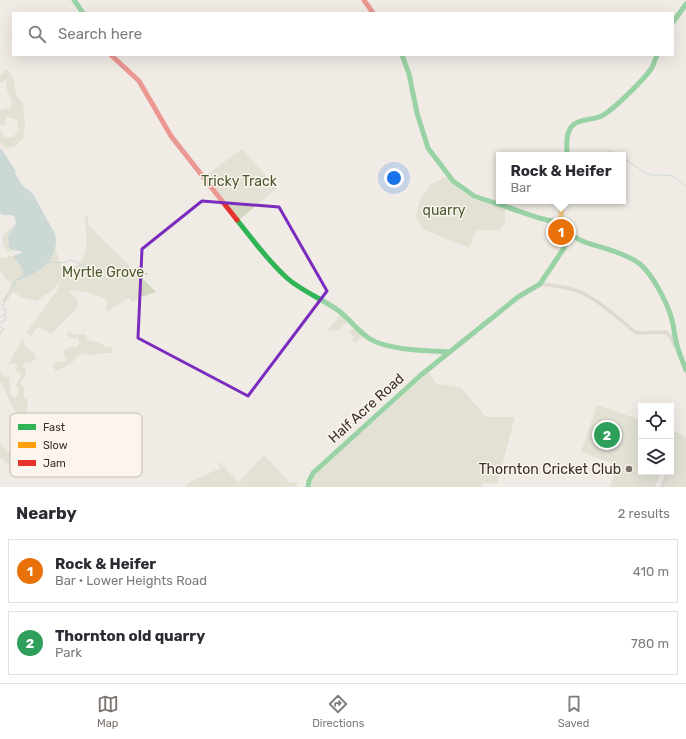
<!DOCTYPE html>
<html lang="en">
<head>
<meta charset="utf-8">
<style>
  body { margin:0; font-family:Rubik,sans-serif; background:#f7f7f7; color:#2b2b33 }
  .controls { position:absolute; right:12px; bottom:12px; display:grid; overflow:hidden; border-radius:0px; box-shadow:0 4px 16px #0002 }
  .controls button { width:36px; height:36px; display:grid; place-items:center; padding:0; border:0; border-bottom:1px solid #e1e1e2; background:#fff; color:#2b2b33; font:20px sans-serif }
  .you { position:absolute; left:394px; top:178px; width:14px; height:14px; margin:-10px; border:3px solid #fff; border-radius:50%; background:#1a73e8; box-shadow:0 0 0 6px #1a73e833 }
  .badge { display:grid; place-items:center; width:26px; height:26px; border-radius:50%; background:#7a716c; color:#fff; font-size:13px; font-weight:700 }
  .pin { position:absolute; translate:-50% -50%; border:2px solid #fff; box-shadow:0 1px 4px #0006 }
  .popup { position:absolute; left:496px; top:152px; width:130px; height:52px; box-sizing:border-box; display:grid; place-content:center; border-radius:0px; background:#fff; filter:drop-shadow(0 1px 3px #0005); font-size:13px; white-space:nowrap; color:#7c7c81 }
  .popup b { font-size:15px; color:#2b2b33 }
  .popup::after { content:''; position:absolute; left:50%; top:100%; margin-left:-8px; border:8px solid transparent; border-top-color:#fff }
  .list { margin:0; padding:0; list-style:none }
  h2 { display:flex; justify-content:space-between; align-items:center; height:52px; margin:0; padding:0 16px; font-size:17px }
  h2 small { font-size:13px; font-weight:400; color:#7c7c81 }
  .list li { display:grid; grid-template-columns:26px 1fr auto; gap:12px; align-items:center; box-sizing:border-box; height:64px; margin:0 8px 8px; padding:0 8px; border:1px solid #e1e1e2; border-radius:0px }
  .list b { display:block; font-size:15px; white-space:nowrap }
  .list p { margin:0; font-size:13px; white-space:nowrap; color:#7c7c81 }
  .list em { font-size:13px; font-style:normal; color:#7c7c81 }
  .icon { flex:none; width:22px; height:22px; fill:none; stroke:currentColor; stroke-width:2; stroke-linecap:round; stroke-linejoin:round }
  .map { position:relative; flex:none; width:686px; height:487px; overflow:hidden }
  .search { position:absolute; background:#fff; box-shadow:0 4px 16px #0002; left:12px; right:12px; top:12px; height:44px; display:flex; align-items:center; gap:10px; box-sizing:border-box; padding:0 14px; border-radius:0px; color:#7c7c81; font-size:15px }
  .sheet { height:196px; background:#fff }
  nav { display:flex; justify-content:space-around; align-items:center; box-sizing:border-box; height:56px; border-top:1px solid #e1e1e2; background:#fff; font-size:11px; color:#7c7c81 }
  nav a { display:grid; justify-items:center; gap:2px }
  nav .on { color:#7a716c }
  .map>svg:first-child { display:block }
</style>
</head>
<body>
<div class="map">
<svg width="686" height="487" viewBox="0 0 686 487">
  <rect width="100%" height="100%" fill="#f0ebe5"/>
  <path fill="#d1d6bf" d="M7 69 13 78 17 96 23 103 25 128 23 139 15 146 6 148 0 143V130L4 137H12L18 132V122L15 119 6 117 5 125H0V112L2 109H9L12 106C12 100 10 98 8 93 6 88 6 84 6 79L0 83V76Z
    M242 149 277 188 239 220 204 177Z
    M446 177 455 186 473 199 505 209V223L499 230 476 231 469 248 422 229 420 223 416 216 420 200 431 184Z
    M85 216H87L89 226 156 292 140 297 132 302 129 298 107 312 106 308 107 300C99 295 79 289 69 291L78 301 77 308 51 334 38 327 31 336 26 333 56 292 62 279 53 290 36 301 23 298 13 292 6 302 4 303 3 300 9 290 11 283 3 276V273L0 272V258H6L9 255 12 256 15 255 14 259 22 268 23 275 15 280 13 288 16 281 32 275 52 256 55 247 62 270C66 267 73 268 77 265 90 255 86 231 85 216Z
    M9 220 11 221 15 228 8 236 9 246 11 250V253C2 249 1 240 5 232L12 228 13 225Z
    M340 315 348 320C342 328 338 333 328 330Z
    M351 323 362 336 356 343 352 339 354 337 350 333V330L353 329 349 324Z
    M68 331 75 335 85 334 88 340C94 342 102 343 106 347L110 346 114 353H101L92 355 82 354 77 356 73 362 56 371 52 366C57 361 59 361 65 362L66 359 64 354 65 350 73 346 77 348 79 343 78 338H71L67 335Z
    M22 339 25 340 24 345 34 353 36 359 29 363 26 362 22 365C30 375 25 374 20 384L24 388V397L28 400 26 418 22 420 10 403 5 389 0 382V372L5 377H9L11 395 14 398 18 394 19 389 15 385 19 381 21 374 15 371 17 366 14 363 8 365Z
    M429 372 434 381 438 384 461 388 486 417H515L497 484 482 483V487H310L314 475Z
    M597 405 641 420V472H671V430L681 434 686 438V487H664L668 476 660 474 655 487H610L617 465 581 452Z
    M0 444 22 463 25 462 28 464 29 462 35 465 29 474C10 471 14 466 0 458Z
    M264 455 290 483 297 482V487H187L186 485 189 482 221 468 217 463 219 462 239 482Z"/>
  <path fill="#a1c2c1" d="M0 147 16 171 15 173 22 185 33 194 55 234C60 252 46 267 31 275 26 278 21 279 16 281V285L12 289 15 280 23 275 22 268 14 258 15 255 21 253V251L11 250 9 246 8 236 16 224 14 216 12 215H3L0 213Z"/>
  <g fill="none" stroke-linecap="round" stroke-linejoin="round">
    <path stroke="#a1c2c1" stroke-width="1" d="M609 150 611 152 612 155
      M623 159C632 161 640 172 651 175 659 176 669 173 676 178 680 180 682 184 686 186
      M47 262 60 263 71 260 90 268 101 270 107 273 134 270 147 274
      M1 317 5 314
      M0 322H3L5 319 6 309H3C3 300 7 295 12 289
      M0 326 3 329 0 334"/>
    <path stroke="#c9c3be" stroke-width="3.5" d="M540 284C552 286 571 287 582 293 601 302 618 318 635 332L640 333 666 332 671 337 675 346
      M662 487 666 477"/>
    <path stroke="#30b455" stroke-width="5" d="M74 0 83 13
      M673 22 686 4
      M402 55 409 74 417 113 428 148 453 181 474 196 539 218 560 223
      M567 155C567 145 565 133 573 125 579 119 590 120 599 117 610 114 644 79 651 69 654 65 655 59 657 55
      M237 220C253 240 268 261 287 278 300 290 324 300 339 311 352 321 361 336 376 342 399 351 425 350 449 352
      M560 223C579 246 591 242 616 252 624 255 634 259 640 264 653 275 668 304 672 320 674 327 674 334 676 341 678 351 682 360 686 370
      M308 487 309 481 313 473 421 375 518 297 540 284 564 248 569 233"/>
    <path stroke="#ff9f0a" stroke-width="5" d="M560 223 563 201"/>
    <path stroke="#e5322d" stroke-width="5" d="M364 0 373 13
      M111 55 139 81 171 136 237 220"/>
  </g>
  <path d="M0 0H686V487H0ZM202 201 279 207 327 291 248 396 138 338 142 249Z" fill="#f0ebe5" fill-opacity=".55" fill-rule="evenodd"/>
  <path fill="none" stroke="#7b2cbf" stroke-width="3" stroke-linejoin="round" d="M202 201 279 207 327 291 248 396 138 338 142 249Z"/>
  <circle fill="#7a716c" stroke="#fbf5ee" stroke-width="1.5" cx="629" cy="469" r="4"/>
  <g text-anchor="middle" stroke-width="3" stroke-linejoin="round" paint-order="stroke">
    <g font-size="14" fill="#4a5a2e" stroke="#fbf5ee">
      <text x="239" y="186">Tricky Track</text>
      <text x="444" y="215">quarry</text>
      <text x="103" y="277">Myrtle Grove</text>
    </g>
    <g font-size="14" fill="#3b302b" stroke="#fbf5ee">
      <text transform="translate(366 408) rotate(-42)" y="5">Half Acre Road</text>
    </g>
    <g font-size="14" fill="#3b302b" stroke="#fbf5ee" text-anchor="end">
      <text x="621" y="474">Thornton Cricket Club</text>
    </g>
  </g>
  <rect x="10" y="413" width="132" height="64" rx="6" fill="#fbf5ee" stroke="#c1bab4" stroke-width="1"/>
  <rect x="18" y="424" width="18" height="6" fill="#30b455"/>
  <rect x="18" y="442" width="18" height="6" fill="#ff9f0a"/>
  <rect x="18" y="460" width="18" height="6" fill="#e5322d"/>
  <g font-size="11" fill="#3b302b">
    <text x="43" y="431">Fast</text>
    <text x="43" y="449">Slow</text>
    <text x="43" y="467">Jam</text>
  </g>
</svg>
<div class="controls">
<button><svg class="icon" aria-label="locate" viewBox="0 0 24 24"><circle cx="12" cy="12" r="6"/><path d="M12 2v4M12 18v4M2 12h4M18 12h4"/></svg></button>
<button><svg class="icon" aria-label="layers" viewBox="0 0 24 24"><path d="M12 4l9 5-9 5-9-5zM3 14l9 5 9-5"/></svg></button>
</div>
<div class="you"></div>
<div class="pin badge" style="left:561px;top:232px;background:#e8710a">1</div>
<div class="popup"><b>Rock &amp; Heifer</b>Bar</div>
<div class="pin badge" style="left:607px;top:435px;background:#2e9e5b">2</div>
<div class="search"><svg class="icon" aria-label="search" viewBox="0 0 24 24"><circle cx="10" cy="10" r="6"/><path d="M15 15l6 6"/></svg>Search here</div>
</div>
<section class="sheet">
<h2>Nearby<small>2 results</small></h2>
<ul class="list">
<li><span class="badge" style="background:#e8710a">1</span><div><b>Rock &amp; Heifer</b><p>Bar · Lower Heights Road</p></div><em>410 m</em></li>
<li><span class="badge" style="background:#2e9e5b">2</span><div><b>Thornton old quarry</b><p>Park</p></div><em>780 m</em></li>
</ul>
</section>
<nav>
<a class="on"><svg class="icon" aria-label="map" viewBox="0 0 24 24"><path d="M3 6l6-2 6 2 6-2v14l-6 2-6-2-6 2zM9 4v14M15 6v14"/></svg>Map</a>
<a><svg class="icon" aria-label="directions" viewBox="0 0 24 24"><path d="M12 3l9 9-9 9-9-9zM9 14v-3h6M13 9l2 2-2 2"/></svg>Directions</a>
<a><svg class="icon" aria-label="saved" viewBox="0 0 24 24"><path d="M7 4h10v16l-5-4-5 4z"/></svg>Saved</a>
</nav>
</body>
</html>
